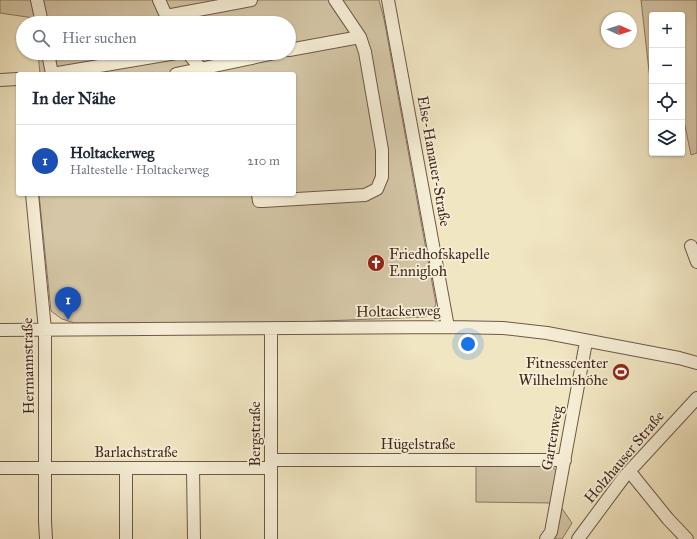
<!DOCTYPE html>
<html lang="de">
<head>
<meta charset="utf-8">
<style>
  body { margin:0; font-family:"IM FELL Great Primer",serif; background:#f2f2f3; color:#1f2937 }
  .controls { position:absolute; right:12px; top:12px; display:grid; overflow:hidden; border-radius:4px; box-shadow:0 1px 3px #0004 }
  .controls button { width:36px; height:36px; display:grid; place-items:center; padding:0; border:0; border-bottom:1px solid #e0e1e3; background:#fff; color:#1f2937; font:20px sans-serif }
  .compass { position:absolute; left:601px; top:12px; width:36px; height:36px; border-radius:50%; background:#fff; box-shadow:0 1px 3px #0004; rotate:93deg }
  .you { position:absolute; left:468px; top:344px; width:14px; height:14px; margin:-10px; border:3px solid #fff; border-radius:50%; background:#1a73e8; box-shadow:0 0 0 6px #1a73e833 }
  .badge { display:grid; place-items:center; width:26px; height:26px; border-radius:50%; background:#db2777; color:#fff; font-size:13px; font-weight:700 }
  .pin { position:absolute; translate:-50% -33px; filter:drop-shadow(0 1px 2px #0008) }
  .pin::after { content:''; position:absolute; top:21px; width:14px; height:12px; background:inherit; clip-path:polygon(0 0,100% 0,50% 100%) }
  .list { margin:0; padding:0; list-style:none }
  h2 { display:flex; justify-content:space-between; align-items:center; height:52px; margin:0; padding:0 16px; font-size:17px }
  h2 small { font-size:13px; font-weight:400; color:#747a83 }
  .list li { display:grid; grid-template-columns:26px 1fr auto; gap:12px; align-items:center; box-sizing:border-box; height:72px; padding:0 16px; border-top:1px solid #e0e1e3 }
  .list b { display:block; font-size:15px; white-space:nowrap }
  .list p { margin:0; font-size:13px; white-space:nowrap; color:#747a83 }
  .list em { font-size:13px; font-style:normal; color:#747a83 }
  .icon { flex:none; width:22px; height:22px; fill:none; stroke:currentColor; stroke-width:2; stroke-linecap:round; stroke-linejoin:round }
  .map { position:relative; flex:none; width:697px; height:539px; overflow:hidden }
  .search { position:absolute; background:#fff; box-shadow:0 1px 3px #0004; left:16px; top:16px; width:280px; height:44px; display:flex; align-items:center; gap:10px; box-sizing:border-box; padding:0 14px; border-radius:22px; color:#747a83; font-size:15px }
  .panel { position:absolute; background:#fff; box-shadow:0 1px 3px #0004; left:16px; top:72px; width:280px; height:124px; border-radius:4px }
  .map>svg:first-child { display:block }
</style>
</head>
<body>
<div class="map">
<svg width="697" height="539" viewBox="0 0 697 539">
  <rect width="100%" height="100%" fill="#f1e6c2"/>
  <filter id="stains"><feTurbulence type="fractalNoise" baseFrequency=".005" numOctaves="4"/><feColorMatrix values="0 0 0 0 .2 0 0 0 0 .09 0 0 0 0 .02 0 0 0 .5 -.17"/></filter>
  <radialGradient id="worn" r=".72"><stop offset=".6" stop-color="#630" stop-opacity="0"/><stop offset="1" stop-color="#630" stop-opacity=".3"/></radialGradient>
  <path fill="#d4c6a6" stroke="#8c7862" d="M0 0H379L384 19 436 304 433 311 425 317 272 323H75L62 319 51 311 39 194H294V74H103L102 69 71 74H40L38 53H289V23H35L34 18 0 13Z
    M641 0H697V153L691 155 684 121H682V15H652V97Z
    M551 464 558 474 552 503 476 502V465Z
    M561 507 572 523 562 539H551Z"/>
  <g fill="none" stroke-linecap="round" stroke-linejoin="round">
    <defs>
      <path id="minor" d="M37 0 42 23
        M159 0 169 22
        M388 0 448 327
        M166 16 251 0
        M289 50 360 37
        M48 53 52 74
        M188 53 201 69 202 74
        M52 74 176 53
        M176 74 275 53
        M0 80 18 79
        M32 194 45 330V521L46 539
        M258 194 259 201H263L365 195 377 189 382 177V150L365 52 360 37 335 0
        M691 246 697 262
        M0 330 448 327 503 328 547 333 679 358 697 363
        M272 460H565
        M0 468H271
        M193 468 194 539
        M630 472 668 519 687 539
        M126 539V468
        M271 539V329
        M546 539 551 532 586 342
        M578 539 624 477 697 398"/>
    </defs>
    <use href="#minor" stroke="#6f5848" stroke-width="14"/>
    <use href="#minor" stroke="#f6efd7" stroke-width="12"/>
  </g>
  <defs>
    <symbol id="church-disc" viewBox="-11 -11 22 22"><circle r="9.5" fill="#8f2418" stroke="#f6efd7"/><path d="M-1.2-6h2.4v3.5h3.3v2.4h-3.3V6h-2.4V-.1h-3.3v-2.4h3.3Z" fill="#fff"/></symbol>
    <symbol id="stadium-disc" viewBox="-11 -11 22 22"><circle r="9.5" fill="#8f2418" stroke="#f6efd7"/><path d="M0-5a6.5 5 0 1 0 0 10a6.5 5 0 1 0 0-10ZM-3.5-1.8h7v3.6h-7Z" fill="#fff"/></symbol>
  </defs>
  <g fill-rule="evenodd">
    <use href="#church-disc" x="366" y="253" width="20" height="20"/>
    <use href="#stadium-disc" x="611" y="362" width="20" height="20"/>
  </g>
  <g text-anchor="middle" stroke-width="3.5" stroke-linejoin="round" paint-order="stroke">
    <g font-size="15" fill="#44291f" stroke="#f6efd7">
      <text transform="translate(434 161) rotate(80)" y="5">Else-Hanauer-Straße</text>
      <text transform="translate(398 311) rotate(-1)" y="5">Holtackerweg</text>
      <text transform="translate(28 366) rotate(-91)" y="5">Hermannstraße</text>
      <text transform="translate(255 434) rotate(-90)" y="5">Bergstraße</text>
      <text transform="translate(552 438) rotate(-80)" y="5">Gartenweg</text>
      <text x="418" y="449">Hügelstraße</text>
      <text x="136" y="457">Barlachstraße</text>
      <text transform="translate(624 457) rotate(-50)" y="5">Holzhauser Straße</text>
    </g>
    <g font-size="15" fill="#44291f" stroke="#f6efd7" text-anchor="start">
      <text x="389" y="259">Friedhofskapelle<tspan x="389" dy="17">Ennigloh</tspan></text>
      <text x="608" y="368" text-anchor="end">Fitnesscenter<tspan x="608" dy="17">Wilhelmshöhe</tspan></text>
    </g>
  </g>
  <rect width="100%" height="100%" filter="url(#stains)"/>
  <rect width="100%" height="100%" fill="url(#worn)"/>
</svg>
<div class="controls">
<button>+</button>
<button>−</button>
<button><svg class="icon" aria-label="locate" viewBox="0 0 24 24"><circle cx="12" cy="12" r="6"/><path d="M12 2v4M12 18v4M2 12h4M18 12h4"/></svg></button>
<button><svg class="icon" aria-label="layers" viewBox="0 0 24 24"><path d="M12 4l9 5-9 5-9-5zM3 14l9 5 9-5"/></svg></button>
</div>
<svg class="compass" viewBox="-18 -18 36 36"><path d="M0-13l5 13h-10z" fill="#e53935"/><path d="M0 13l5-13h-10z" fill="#747a83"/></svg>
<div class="you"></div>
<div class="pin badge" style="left:68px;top:320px;background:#1a4fb4">1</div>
<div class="search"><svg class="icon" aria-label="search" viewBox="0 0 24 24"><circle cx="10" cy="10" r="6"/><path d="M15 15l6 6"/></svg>Hier suchen</div>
<section class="panel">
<h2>In der Nähe<small></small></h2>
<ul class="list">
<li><span class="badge" style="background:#1a4fb4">1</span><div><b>Holtackerweg</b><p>Haltestelle · Holtackerweg</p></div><em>210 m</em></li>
</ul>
</section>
</div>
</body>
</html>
